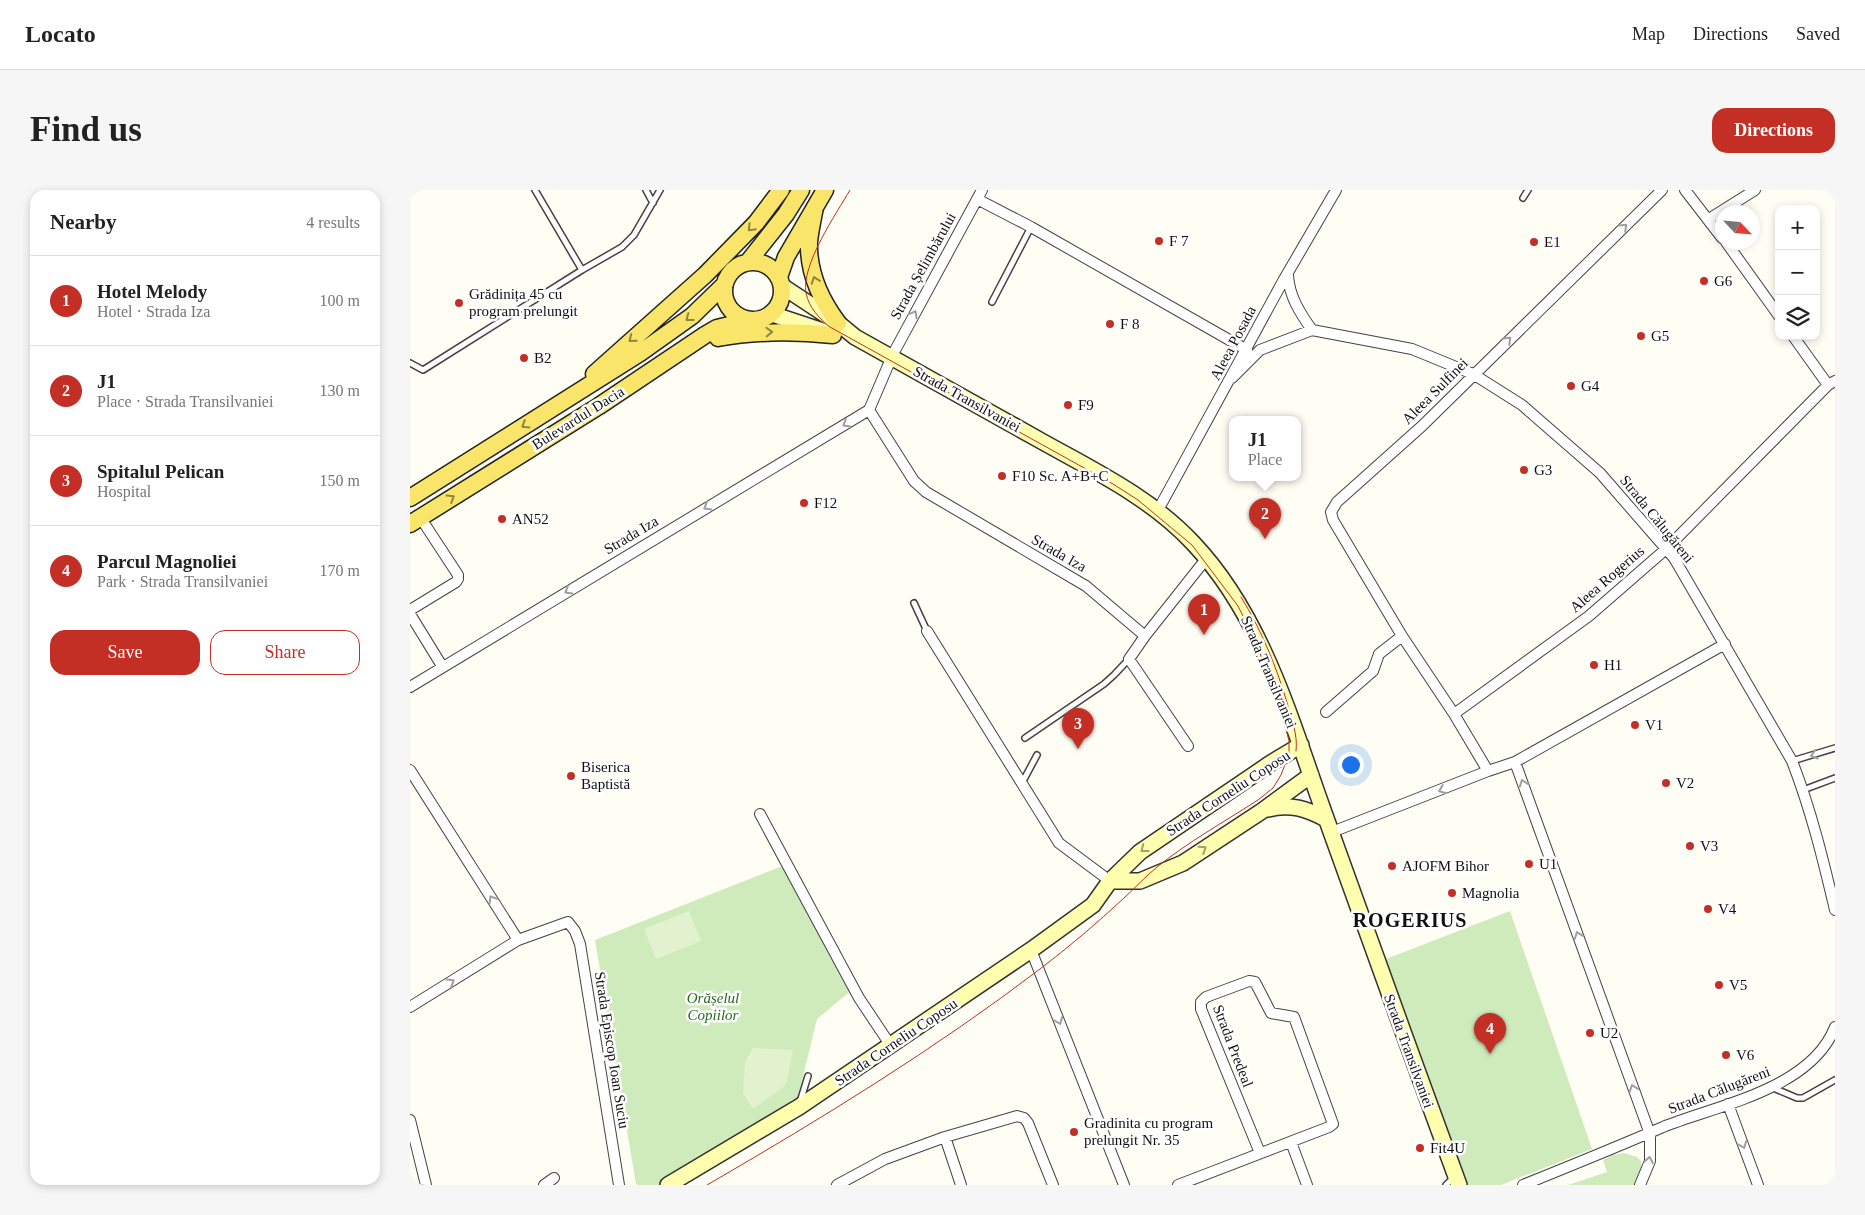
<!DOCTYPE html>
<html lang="en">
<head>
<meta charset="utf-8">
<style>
  body { margin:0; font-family:Georgia,serif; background:#f6f6f6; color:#222 }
  .controls { position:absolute; right:15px; top:15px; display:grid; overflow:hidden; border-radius:10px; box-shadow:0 2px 8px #0003 }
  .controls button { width:45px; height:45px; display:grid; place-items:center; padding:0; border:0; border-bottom:1px solid #e0e0e0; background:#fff; color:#222; font:25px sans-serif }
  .compass { position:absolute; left:1305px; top:15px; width:45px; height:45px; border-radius:50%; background:#fff; box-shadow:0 2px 8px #0003; rotate:116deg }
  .you { position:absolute; left:940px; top:574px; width:18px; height:18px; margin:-12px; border:4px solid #fff; border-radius:50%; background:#1a73e8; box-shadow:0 0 0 8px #1a73e833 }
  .badge { display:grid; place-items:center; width:32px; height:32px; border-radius:50%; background:#c32e25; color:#fff; font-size:16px; font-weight:700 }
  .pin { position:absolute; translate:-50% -41px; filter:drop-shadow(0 1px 2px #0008) }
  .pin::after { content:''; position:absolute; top:26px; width:18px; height:15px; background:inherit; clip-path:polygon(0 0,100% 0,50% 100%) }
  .popup { position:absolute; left:819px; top:226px; width:72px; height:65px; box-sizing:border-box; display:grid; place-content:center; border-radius:10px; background:#fff; filter:drop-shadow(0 1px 4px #0005); font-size:16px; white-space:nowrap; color:#767676 }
  .popup b { font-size:19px; color:#222 }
  .popup::after { content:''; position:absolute; left:50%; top:100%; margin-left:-10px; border:10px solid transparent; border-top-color:#fff }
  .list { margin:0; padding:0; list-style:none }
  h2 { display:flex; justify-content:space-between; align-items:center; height:65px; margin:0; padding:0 20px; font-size:21px }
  h2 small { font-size:16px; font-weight:400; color:#767676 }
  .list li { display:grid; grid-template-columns:32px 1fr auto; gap:15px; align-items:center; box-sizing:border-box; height:90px; padding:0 20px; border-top:1px solid #e0e0e0 }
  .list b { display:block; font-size:19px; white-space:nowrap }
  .list p { margin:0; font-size:16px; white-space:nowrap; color:#767676 }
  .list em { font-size:16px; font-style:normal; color:#767676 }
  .actions { display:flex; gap:10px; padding:15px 20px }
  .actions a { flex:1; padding:11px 0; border:1px solid #c32e25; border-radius:15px; text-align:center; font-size:18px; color:#c32e25 }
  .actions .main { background:#c32e25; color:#fff }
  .icon { flex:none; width:28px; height:28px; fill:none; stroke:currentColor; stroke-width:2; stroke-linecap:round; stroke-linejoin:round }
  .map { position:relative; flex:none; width:1425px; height:995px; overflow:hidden; border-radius:15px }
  header { display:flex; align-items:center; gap:30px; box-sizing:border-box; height:70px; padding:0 25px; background:#fff; border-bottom:1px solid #e0e0e0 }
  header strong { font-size:24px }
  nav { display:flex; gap:28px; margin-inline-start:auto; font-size:18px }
  .intro { display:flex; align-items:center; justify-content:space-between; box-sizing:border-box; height:120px; padding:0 30px }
  h1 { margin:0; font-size:35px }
  .button { padding:12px 22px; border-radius:15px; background:#c32e25; color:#fff; font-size:18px; font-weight:700 }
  main { display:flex; gap:30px; padding:0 30px }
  aside { flex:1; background:#fff; border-radius:15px; box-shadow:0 2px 8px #0003 }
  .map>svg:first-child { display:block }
</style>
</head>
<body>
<header>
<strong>Locato</strong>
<nav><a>Map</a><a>Directions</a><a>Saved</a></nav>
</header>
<div class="intro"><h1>Find us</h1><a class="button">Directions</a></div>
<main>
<aside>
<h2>Nearby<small>4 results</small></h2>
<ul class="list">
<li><span class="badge">1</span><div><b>Hotel Melody</b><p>Hotel · Strada Iza</p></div><em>100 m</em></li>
<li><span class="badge">2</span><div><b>J1</b><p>Place · Strada Transilvaniei</p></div><em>130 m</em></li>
<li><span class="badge">3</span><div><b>Spitalul Pelican</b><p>Hospital</p></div><em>150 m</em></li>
<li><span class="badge">4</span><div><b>Parcul Magnoliei</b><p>Park · Strada Transilvaniei</p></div><em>170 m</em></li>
</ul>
<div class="actions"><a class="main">Save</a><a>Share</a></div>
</aside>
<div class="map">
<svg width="1425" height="995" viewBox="0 0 1425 995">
  <rect width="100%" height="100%" fill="#fffef4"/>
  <path fill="#cfebbc" d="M375 675 443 799 407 829 387 911 254 995H228L226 994 185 750Z
    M1100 721 1182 959 1091 995H1057L976 769Z
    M1214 963 1227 967 1231 971V979L1225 995H1158L1197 982 1193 970 1202 965Z"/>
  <path fill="#e2f2ce" d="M279 721 291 751 246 769 234 739Z
    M343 858 383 860 376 895 343 919 333 903 335 872Z"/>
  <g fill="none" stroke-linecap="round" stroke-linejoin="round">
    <defs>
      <path id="lane" d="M125 0 172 80
        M236 0 243 13
        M1113 8 1118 0
        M582 112 621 37
        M0 173 13 180 172 80 212 57 224 45 250 0
        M504 413 517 441
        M615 548 694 494 704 485 719 469
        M1382 571 1425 558
        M612 593 627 565
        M1393 600 1425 588
        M1361 897 1387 908H1393L1425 890
        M390 912 398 886
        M1036 995 1043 988"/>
      <path id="street" d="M1252 0 1012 236 927 312 921 322 923 330 992 446 1044 524 1078 581 1105 572 1315 454
        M1275 0 1312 48
        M567 9 621 37 837 160
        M1299 29 1345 0
        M1316 52 1369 126
        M878 85C879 106 890 123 902 140
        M1383 146 1418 195
        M822 188 850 160 902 140 1002 159 1063 184 1112 215 1190 283 1264 368 1382 571C1401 620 1413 669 1425 720
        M459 220 504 291 516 302 676 396 735 446 796 369
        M747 322 873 91 926 0
        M0 420 46 392 48 389V385L10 327
        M0 424 32 476
        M517 441 649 653 700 691
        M735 446 719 469 778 556
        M0 497 459 220 483 164 572 0
        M916 522 963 481 969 464 992 446
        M1044 524 1179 426 1256 359 1418 195 1425 191
        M1105 572 1240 944V971L1230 995
        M0 580 108 750
        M350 624 449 808 481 856
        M922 642 1078 581
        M621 760 714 995
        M0 817 108 750 158 732 165 741 170 754 209 995
        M1318 914 1348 995
        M0 930 16 995
        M535 947 551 995
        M881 952 897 995
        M134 995 144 988
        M427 995 475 969 535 947 607 926 614 928 618 933 643 995
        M768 995 919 937 923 934 884 827 861 823 845 792 839 791 796 807 791 812V819L850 963
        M1113 995C1160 976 1207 957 1253 937 1308 915 1401 899 1425 837"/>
      <path id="secondary" d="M372 96 428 133 445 147C508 182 570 217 633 252 685 281 741 308 783 353 854 428 881 532 916 628 960 750 1004 873 1049 995
        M358 126 362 124 413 141
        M858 619C880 613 897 619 916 629
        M700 691H730L773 673 852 621 901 585
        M258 995 389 917 621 760 683 715 700 691 730 662 861 573 891 555"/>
      <path id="primary" d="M405 17C403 28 400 41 399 52 398 83 410 109 428 133
        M314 101a29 29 0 1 1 58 0a29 29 0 1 1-58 0Z
        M338 72 376 24 391 0
        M369 87 376 67 415 0
        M308 148C346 141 384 141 423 145
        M184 184 295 85 346 33 371 0
        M0 308 230 163 282 126 315 94
        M0 334 189 216 295 145 307 138 340 130"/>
    </defs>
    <use href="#lane" stroke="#434343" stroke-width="8"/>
    <use href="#street" stroke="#434343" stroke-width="12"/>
    <use href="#secondary" stroke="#323232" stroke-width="18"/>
    <use href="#primary" stroke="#212121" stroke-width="19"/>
    <use href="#lane" stroke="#fff" stroke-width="5"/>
    <use href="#street" stroke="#fff" stroke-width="10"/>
    <use href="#secondary" stroke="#fffeaf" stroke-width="15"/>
    <use href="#primary" stroke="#f9e569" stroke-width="16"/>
    <path stroke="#c32e25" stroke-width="1" d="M831 407C852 441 867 478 878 516 882 530 888 546 886 561
      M297 995C411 929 525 859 630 779 659 757 687 733 714 708 725 698 735 687 747 677 778 652 814 632 848 610L863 598 871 585 879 564V551L873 527 846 452 828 416 782 355 728 310 703 294 420 137C409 128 399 118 396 103 391 75 426 24 440 0"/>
  </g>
  <defs><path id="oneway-chevron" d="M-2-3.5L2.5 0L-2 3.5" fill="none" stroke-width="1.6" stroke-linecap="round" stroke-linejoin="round" transform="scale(1.25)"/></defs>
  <g stroke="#9f9f9f">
    <use href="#oneway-chevron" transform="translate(1214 37) rotate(-44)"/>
    <use href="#oneway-chevron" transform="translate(504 124) rotate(-61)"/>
    <use href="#oneway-chevron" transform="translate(1098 150) rotate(-44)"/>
    <use href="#oneway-chevron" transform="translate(436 234) rotate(149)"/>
    <use href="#oneway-chevron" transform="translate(297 317) rotate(149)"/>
    <use href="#oneway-chevron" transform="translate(158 401) rotate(149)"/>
    <use href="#oneway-chevron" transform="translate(1404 565) rotate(164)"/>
    <use href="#oneway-chevron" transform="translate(1113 593) rotate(-110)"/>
    <use href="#oneway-chevron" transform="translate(1032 600) rotate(158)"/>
    <use href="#oneway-chevron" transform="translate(82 709) rotate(-122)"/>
    <use href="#oneway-chevron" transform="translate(1168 745) rotate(-110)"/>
    <use href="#oneway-chevron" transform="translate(41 792) rotate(-32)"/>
    <use href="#oneway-chevron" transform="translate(649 831) rotate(69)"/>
    <use href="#oneway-chevron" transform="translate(1223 898) rotate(-110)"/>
    <use href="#oneway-chevron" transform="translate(1333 955) rotate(69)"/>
    <use href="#oneway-chevron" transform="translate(1239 970) rotate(-80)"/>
  </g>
  <g stroke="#908541">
    <use href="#oneway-chevron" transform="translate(341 38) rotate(134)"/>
    <use href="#oneway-chevron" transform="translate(405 90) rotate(-110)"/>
    <use href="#oneway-chevron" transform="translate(279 128) rotate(143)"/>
    <use href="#oneway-chevron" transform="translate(359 142) rotate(-2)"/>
    <use href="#oneway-chevron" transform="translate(222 149) rotate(141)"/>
    <use href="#oneway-chevron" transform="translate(115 235) rotate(148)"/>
    <use href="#oneway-chevron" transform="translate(41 308) rotate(-32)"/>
  </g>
  <g stroke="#9f9f6f">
    <use href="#oneway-chevron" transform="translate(734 659) rotate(142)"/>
    <use href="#oneway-chevron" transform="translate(793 659) rotate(-33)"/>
  </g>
  <g fill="#c32e25" stroke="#fff" stroke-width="2">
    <circle cx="749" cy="51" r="5"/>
    <circle cx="1124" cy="52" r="5"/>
    <circle cx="1294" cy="91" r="5"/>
    <circle cx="49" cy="113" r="5"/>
    <circle cx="700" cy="134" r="5"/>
    <circle cx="1231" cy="146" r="5"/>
    <circle cx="114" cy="168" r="5"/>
    <circle cx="1161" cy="196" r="5"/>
    <circle cx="658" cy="215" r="5"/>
    <circle cx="1114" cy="280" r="5"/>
    <circle cx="592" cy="286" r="5"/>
    <circle cx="394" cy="313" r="5"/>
    <circle cx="92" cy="329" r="5"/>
    <circle cx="1184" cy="475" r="5"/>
    <circle cx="1225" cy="535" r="5"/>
    <circle cx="161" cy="586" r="5"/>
    <circle cx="1256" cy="593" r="5"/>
    <circle cx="1280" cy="656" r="5"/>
    <circle cx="1119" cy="674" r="5"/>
    <circle cx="982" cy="676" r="5"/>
    <circle cx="1042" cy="703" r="5"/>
    <circle cx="1298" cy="719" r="5"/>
    <circle cx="1309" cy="795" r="5"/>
    <circle cx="1180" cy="843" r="5"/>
    <circle cx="1316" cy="865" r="5"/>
    <circle cx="664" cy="942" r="5"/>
    <circle cx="1010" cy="958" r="5"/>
  </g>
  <g text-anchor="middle" stroke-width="5" stroke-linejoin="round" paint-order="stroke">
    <g font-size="15" fill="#101010" stroke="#fff" text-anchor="start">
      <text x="759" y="56">F 7</text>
      <text x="1134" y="57">E1</text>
      <text x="1304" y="96">G6</text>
      <text x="59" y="109">Grădinița 45 cu<tspan x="59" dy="17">program prelungit</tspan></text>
      <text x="710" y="139">F 8</text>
      <text x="1241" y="151">G5</text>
      <text x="124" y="173">B2</text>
      <text x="1171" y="201">G4</text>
      <text x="668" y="220">F9</text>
      <text x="1124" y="285">G3</text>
      <text x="602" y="291">F10 Sc. A+B+C</text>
      <text x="404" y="318">F12</text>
      <text x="102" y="334">AN52</text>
      <text x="1194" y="480">H1</text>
      <text x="1235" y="540">V1</text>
      <text x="171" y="582">Biserica<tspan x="171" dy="17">Baptistă</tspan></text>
      <text x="1266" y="598">V2</text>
      <text x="1290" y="661">V3</text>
      <text x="1129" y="679">U1</text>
      <text x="992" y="681">AJOFM Bihor</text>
      <text x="1052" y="708">Magnolia</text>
      <text x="1308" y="724">V4</text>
      <text x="1319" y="800">V5</text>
      <text x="1190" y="848">U2</text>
      <text x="1326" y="870">V6</text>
      <text x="674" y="938">Gradinita cu program<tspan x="674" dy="17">prelungit Nr. 35</tspan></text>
      <text x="1020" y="963">Fit4U</text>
    </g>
    <g font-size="15" fill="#101010" stroke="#fff">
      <text transform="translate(513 76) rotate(-61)" y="5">Strada Șelimbărului</text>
      <text transform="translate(823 153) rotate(-62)" y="5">Aleea Posada</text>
      <text transform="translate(1025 201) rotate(-45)" y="5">Aleea Sulfinei</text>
      <text transform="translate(557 209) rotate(29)" y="5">Strada Transilvaniei</text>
      <text transform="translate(168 228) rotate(-32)" y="5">Bulevardul Dacia</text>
      <text transform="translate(1247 329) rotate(51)" y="5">Strada Călugăreni</text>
      <text transform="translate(221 345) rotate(-31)" y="5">Strada Iza</text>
      <text transform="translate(649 363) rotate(30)" y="5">Strada Iza</text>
      <text transform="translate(1197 389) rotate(-41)" y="5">Aleea Rogerius</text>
      <text transform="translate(859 482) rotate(67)" y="5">Strada Transilvaniei</text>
      <text transform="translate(818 603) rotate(-33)" y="5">Strada Corneliu Coposu</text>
      <text transform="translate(486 852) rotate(-34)" y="5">Strada Corneliu Coposu</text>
      <text transform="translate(823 856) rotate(69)" y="5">Strada Predeal</text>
      <text transform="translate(202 860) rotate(81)" y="5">Strada Episcop Ioan Suciu</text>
      <text transform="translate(999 861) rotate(70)" y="5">Strada Transilvaniei</text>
      <text transform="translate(1309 900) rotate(-21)" y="5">Strada Călugăreni</text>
    </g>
    <g font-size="15" font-style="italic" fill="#266a1e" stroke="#fff">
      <text x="303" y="813">Orășelul<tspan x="303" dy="17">Copiilor</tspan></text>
    </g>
    <g font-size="20" font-weight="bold" letter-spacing="1" fill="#101010" stroke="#fff">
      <text x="1000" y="737">ROGERIUS</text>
    </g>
  </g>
</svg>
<div class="controls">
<button>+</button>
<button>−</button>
<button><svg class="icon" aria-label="layers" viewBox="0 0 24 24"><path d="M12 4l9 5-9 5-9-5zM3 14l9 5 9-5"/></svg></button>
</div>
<svg class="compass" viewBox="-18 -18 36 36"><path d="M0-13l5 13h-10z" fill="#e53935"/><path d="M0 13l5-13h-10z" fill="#767676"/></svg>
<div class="you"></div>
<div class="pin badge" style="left:794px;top:445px">1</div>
<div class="pin badge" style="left:855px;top:349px">2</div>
<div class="popup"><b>J1</b>Place</div>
<div class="pin badge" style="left:668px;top:559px">3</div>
<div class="pin badge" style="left:1080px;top:864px">4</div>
</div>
</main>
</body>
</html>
